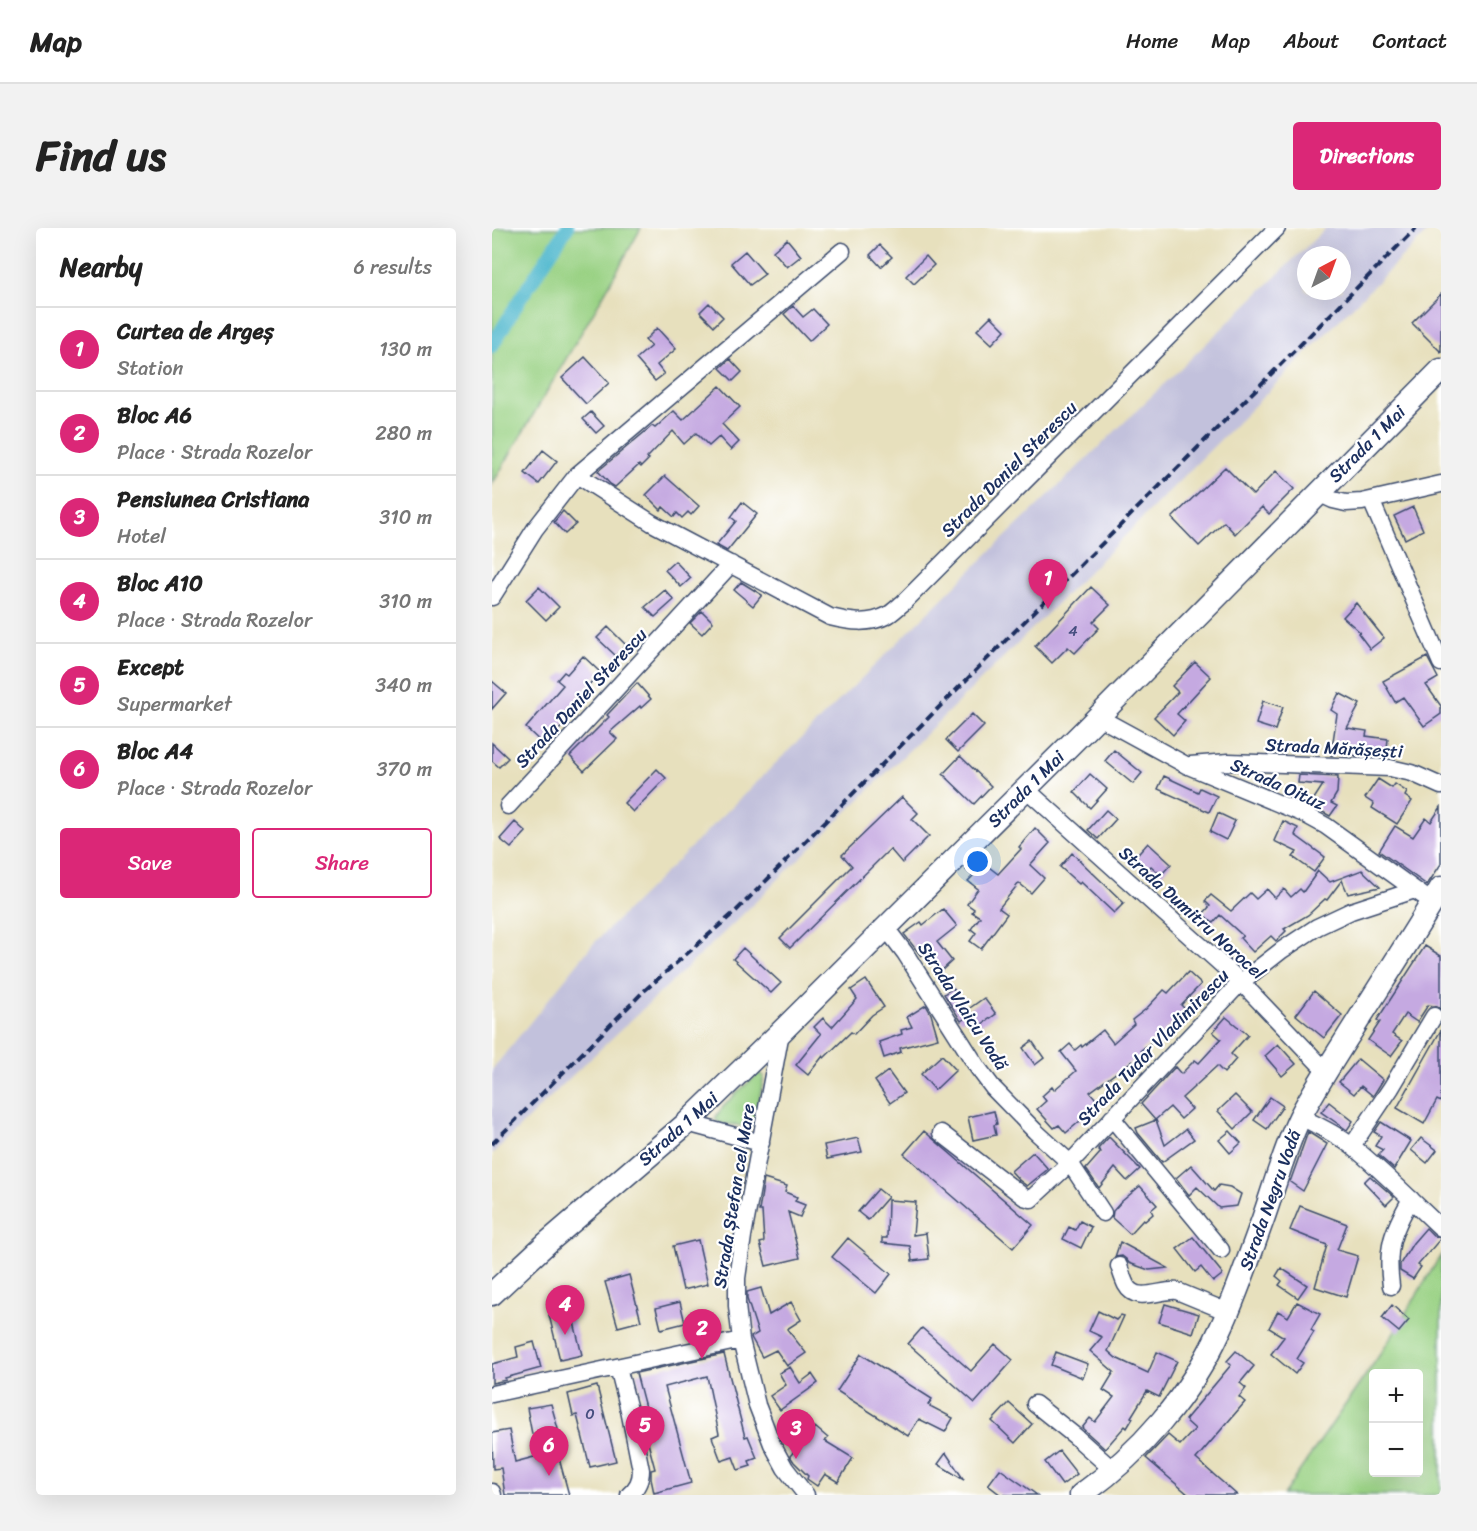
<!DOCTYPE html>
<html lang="en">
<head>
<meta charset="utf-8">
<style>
  body { margin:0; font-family:Sriracha,sans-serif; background:#f2f2f2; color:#222 }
  .controls { position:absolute; right:18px; bottom:18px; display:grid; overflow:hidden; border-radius:6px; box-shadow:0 6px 24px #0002 }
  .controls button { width:54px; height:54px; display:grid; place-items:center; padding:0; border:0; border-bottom:2px solid #e0e0e0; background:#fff; color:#222; font:30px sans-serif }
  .compass { position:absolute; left:805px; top:18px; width:54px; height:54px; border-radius:50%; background:#fff; box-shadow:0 6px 24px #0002; rotate:41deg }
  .you { position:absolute; left:486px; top:634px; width:21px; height:21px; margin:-15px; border:4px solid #fff; border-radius:50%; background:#1a73e8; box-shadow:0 0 0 9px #1a73e833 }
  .badge { display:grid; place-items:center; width:39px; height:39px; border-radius:50%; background:#db2777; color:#fff; font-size:20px; font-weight:700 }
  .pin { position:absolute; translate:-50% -50px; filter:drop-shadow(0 2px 3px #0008) }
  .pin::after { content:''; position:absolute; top:32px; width:21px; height:18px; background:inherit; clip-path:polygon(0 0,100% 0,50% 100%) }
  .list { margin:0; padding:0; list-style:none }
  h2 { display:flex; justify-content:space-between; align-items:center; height:78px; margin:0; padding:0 24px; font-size:26px }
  h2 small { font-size:20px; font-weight:400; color:#767676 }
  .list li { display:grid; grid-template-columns:39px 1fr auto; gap:18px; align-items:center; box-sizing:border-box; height:84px; padding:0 24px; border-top:2px solid #e0e0e0 }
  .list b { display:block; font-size:22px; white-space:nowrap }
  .list p { margin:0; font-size:20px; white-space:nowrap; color:#767676 }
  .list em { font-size:20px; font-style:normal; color:#767676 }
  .actions { display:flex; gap:12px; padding:18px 24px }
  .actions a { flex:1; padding:14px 0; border:2px solid #db2777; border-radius:6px; text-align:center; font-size:21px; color:#db2777 }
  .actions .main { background:#db2777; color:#fff }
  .map { position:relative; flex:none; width:949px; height:1267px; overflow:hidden; border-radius:6px }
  header { display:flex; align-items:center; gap:36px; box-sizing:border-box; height:84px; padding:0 30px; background:#fff; border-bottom:2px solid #e0e0e0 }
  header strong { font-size:28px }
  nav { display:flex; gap:33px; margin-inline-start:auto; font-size:21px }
  .intro { display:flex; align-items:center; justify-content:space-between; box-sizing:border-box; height:144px; padding:0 36px }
  h1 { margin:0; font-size:42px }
  .button { padding:15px 27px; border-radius:6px; background:#db2777; color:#fff; font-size:21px; font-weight:700 }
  main { display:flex; gap:36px; padding:0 36px }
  aside { flex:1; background:#fff; border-radius:6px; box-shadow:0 6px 24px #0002 }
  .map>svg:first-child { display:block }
</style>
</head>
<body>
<header>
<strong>Map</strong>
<nav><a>Home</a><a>Map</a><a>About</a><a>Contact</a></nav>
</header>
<div class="intro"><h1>Find us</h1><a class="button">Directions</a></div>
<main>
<aside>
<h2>Nearby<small>6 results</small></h2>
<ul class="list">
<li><span class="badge">1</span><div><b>Curtea de Argeș</b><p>Station</p></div><em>130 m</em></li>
<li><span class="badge">2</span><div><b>Bloc A6</b><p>Place · Strada Rozelor</p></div><em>280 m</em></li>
<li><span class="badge">3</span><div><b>Pensiunea Cristiana</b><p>Hotel</p></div><em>310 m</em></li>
<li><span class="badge">4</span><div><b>Bloc A10</b><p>Place · Strada Rozelor</p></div><em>310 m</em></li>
<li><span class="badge">5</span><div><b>Except</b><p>Supermarket</p></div><em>340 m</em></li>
<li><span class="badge">6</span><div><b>Bloc A4</b><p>Place · Strada Rozelor</p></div><em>370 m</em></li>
</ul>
<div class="actions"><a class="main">Save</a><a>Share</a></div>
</aside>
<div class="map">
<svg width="949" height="1267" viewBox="0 0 949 1267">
  <rect width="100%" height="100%" fill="#fff"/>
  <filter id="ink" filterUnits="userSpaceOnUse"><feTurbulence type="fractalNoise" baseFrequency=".0167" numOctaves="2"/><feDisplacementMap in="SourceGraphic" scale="12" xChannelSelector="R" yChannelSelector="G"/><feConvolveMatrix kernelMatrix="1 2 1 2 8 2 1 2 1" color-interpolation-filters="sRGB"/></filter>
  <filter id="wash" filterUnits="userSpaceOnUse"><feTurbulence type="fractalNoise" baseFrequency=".008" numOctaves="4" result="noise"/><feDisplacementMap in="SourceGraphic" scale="24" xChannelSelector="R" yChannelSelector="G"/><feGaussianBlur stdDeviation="1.35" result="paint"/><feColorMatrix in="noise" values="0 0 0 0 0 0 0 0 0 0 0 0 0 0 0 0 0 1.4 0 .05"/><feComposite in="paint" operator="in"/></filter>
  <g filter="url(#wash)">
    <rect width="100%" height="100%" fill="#e7e0bd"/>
    <path fill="#c2c1dc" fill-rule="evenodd" d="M834 0H939L527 414 241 696 84 844 0 926V842L101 716 479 342ZM814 27H850V63H814Z"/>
    <path fill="#99d183" stroke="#5a8070" stroke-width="1.5" fill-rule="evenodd" d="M0 0H149L108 73 0 257Z
      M267 845 272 848 262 897 258 899 228 895 223 891C228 878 255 856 267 845Z
      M949 1027V1267H791L891 1122ZM882 1146H926V1244H882Z"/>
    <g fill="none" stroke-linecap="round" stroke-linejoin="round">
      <path stroke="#50b8ce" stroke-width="14" d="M0 118 28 71 75 0"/>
    </g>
    <g id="blocks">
      <path fill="#c5a9e1" d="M295 11 309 28 295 39 281 23Z
        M388 17 400 29 389 39 378 27Z
        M253 23 273 46 258 57 239 35Z
        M434 28 442 37 422 56 414 48Z
        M949 66V124L920 95Z
        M217 75 231 89 222 98 208 84Z
        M301 78 311 89 321 81 335 96 317 113 292 86Z
        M499 88 513 102 500 116 485 102Z
        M165 100 184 121 165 137 172 146 163 153 144 131 159 118 153 112Z
        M93 129 117 155 94 176 70 150Z
        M238 131 250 144 241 153 228 140Z
        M228 158 248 179 230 196 247 214 239 222 227 209 217 218 204 205 192 216 181 203 155 230 157 231 149 239 147 237 123 259 118 256 106 243 160 198 163 200 182 183 191 192Z
        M99 184 112 198 104 205 91 191Z
        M51 222 65 233 47 256 33 245Z
        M733 239 761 267 784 243 802 261 777 286 770 279 743 306 732 294 707 318 680 290Z
        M173 248 207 278 199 287 196 284 190 290 185 285 182 289 171 279 169 282 154 267Z
        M250 274 265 286 235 323 224 317 244 293 239 289Z
        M921 279 931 302 913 311 902 288Z
        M71 283 84 296 73 306 62 294Z
        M183 333 199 350 189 359 173 342Z
        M249 354 270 367 261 378 242 362Z
        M47 359 67 379 54 392 34 372Z
        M599 359 618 377 601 394 607 400 583 425 576 419 560 435 543 418Z
        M173 362 182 372 163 389 153 379Z
        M864 375 892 410 878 421 866 405 868 404 851 389Z
        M210 383 221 394 210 406 198 395Z
        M116 399 134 417 124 428 105 410Z
        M91 428 108 444 82 474 87 479 53 518 34 500 71 457 65 452 72 444 75 446Z
        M935 429 946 450 934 457 949 478V486L932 498 911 469 903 474 891 453Z
        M703 434 719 449 685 486 693 493 681 507 662 489 686 464 680 458Z
        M0 453 14 465 0 481Z
        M145 455 159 471 149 480 148 478 118 504 125 511 92 543 78 528 117 489 115 487Z
        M847 465 868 476 855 500 875 503 874 508 896 511 894 529 858 527 860 517 847 516 841 527H839L845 486 839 482Z
        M771 473 791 479 783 502 764 496Z
        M480 486 492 498 466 524 454 512Z
        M0 515 16 530 7 539 0 533Z
        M622 522 650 545 641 556 613 533Z
        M468 528 499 558 482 576 451 546Z
        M165 541 174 550 141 584 132 575Z
        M598 546 615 561 598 580 582 564Z
        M807 547 846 549 845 565 839 575 845 578 838 588 818 577 831 557 806 555Z
        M672 548 706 564 708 560 725 568 717 584 666 561Z
        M886 551 900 560 903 556 915 564 913 568 920 573 905 596 880 580 882 576 873 570Z
        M410 569 426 585 420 591 437 608 410 635 398 621 298 720 288 710 360 638 350 627Z
        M949 579V636L935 657 887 623 903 598 921 609 934 590 939 594Z
        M614 582 624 591 606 611 596 602Z
        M726 585 743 593 734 612 718 604Z
        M791 593 806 600 803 607 833 629 822 644 801 629 805 624 782 613Z
        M23 594 34 604 19 620 8 611Z
        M543 600 558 615 538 637 552 650 539 665 527 655 507 680 515 686 489 721 478 713 484 705 479 701 488 689 480 684 482 681 475 676 486 661 476 653 481 648 474 642 484 629 506 646 529 621 527 619Z
        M656 615 679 636 669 647 659 638 653 644 640 633Z
        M580 625 632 675 622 685 589 654 587 656 568 639Z
        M870 642 888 659 856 666 850 652 835 672 833 671 816 687 792 701 794 703 784 713 779 708 761 724 748 710 751 708 728 687 721 695 711 686 718 678 713 673 719 667 739 683 758 665 764 671 775 661 783 670 792 661 799 669 808 661 811 664 826 643 838 654Z
        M451 681 465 698 445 714 460 733 448 744 433 725 429 728 412 706 429 694 431 697Z
        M933 718 949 728V781L943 778 936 777 925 794 913 786 900 806 910 813 899 828 876 812 888 794 885 792Z
        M251 720 289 755 279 765 241 731Z
        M696 744 709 756 689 777 693 781 670 806 649 822 656 830 645 839 640 833 598 864 608 876 574 905 567 897 562 900 545 881 554 873 550 868 560 859 562 862 584 843 569 824 578 816 583 822 589 817 590 819 611 802 621 815 642 796 640 792 654 781 672 762 676 765Z
        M374 752 392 779 380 787 362 806 359 804 332 830 331 828 316 847 304 837 329 806 322 799 331 790 340 799 365 771 359 762Z
        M461 760 475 782 492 770 504 786 483 801 475 789 469 793 452 766Z
        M822 763 850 787 832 810 804 787Z
        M434 777 439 786 446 810 408 820 409 824 392 830 387 814 410 806 409 802 420 799 415 789Z
        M734 789 756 807 739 826 744 831 732 845 725 838 690 870 700 881 689 891 678 879 663 892 649 876 683 839 689 846 703 832 707 835 729 811 721 804Z
        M949 802V874L945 872 932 896 905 880Z
        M540 813 552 830 543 837 531 820Z
        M786 816 804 836 790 848 773 828Z
        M450 827 464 842 443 862 429 846Z
        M866 831 891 852 881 868 869 858 862 866 847 854Z
        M396 843 412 865 398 875 383 853Z
        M743 867 760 884 743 901 726 883Z
        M778 869 791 878 775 901 762 892Z
        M837 874 861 893 855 902 829 884Z
        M502 883 505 896 502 897 504 907 481 912 476 889Z
        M664 892 673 917 694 901 702 911 670 934 646 905 644 900Z
        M889 894 919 913 902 941 886 927 891 922 883 918 889 908 882 904Z
        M432 903 541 997 521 1020 412 926Z
        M738 903 749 915 738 925 727 912Z
        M816 904 835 916 811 963 798 954Z
        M617 909 648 941 635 953 623 940 607 960 594 941 609 924 606 921Z
        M366 910 370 924 335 931 332 917Z
        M929 910 945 922 935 935 919 922Z
        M541 924 556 941 535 958 527 952 519 943Z
        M699 937 722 963 727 957 738 959 749 966 745 978 727 980 705 959 697 967 684 950Z
        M878 948 902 969 894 977 872 954Z
        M272 951 295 958 293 964 305 969 303 973 313 977 308 989 296 984 308 1030 274 1038 268 1015 272 1014 270 983H267Z
        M648 958 665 977 659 982 661 986 653 993 651 992 638 1006 620 990 621 983 629 974Z
        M386 961 396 969 376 992 366 984Z
        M396 972 424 974 421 1007 434 1005 437 1031 420 1033 418 1018 390 1015V1010H395Z
        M808 978 855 996 845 1022 866 1028 854 1069 823 1059 835 1017 798 1002Z
        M588 993 599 999 589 1020 571 1011 577 999 583 1002Z
        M934 1000 942 1008 949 1010 926 1037 929 1039 921 1051 908 1043V1036L921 1015Z
        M701 1009 731 1046 721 1054 709 1039 703 1044 685 1021Z
        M356 1010 399 1046 384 1065 340 1029Z
        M206 1012 216 1056 191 1062 181 1018Z
        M628 1014 676 1040 657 1042 637 1035 634 1031 630 1028 623 1029Z
        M789 1040 815 1057 806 1070 787 1057 790 1053 784 1048Z
        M137 1047 149 1093 126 1099 113 1054Z
        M269 1060 277 1087 299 1074 309 1092 295 1101 314 1125 295 1138 284 1122 270 1129 260 1111 259 1109 266 1105 255 1071V1064Z
        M188 1074 193 1095 169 1101 164 1080Z
        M805 1074 828 1086 819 1102 822 1104 805 1131 811 1135 803 1146 779 1126 792 1109 777 1100 786 1083 796 1089Z
        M673 1076 707 1086 701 1105 667 1094Z
        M900 1077 917 1092 907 1104 890 1090Z
        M79 1082 90 1127 68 1132 57 1087Z
        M606 1083 624 1092 629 1087 632 1088 616 1123 624 1130 656 1145 665 1124 685 1133 667 1169 655 1163 639 1189 641 1190 635 1200 633 1198 613 1221 590 1200 598 1190 603 1194 622 1169 611 1162 622 1144 598 1123 610 1109 597 1103Z
        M430 1100 479 1143 503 1116 521 1132 483 1175 416 1116Z
        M42 1114 49 1140 13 1150 14 1152 0 1155V1136L26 1129 24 1119Z
        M744 1123 762 1138 748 1155 754 1160 747 1169 753 1174 704 1231 745 1267H697L654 1230 676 1207 688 1217 703 1201 693 1192 739 1137 735 1133Z
        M564 1124 596 1136 591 1150 559 1137Z
        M232 1126 253 1209 256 1208 265 1230 257 1233 259 1238 246 1242 241 1229 229 1233 220 1209 227 1206 215 1148 173 1159 199 1255 162 1265 159 1251V1242L163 1241 148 1185 154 1183 144 1145Z
        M369 1126 440 1171 436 1177 461 1190 453 1204 427 1191 416 1208 345 1163Z
        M298 1139 308 1155 320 1146 326 1155 288 1182 278 1168 294 1157 287 1145Z
        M105 1158 124 1233 98 1239 85 1187 81 1188 76 1166Z
        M517 1175 540 1196 523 1215 500 1193Z
        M59 1176 66 1201 40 1206 35 1180Z
        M298 1188 315 1208 323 1199 336 1210 333 1213 361 1230 346 1254 333 1246 325 1258 315 1251 316 1248 302 1234 298 1228 305 1220 287 1197Z
        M17 1202 23 1234 65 1223 77 1267H13L9 1240 1 1241 0 1205Z
        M567 1223 585 1246 570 1257 553 1234Z
        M454 1225 472 1252 446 1236Z
        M508 1241 545 1267H509L496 1257Z"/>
    </g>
  </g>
  <g filter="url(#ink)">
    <use href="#blocks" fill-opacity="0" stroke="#3a4a6c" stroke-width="1.5"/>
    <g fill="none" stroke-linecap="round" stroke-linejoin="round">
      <defs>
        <path id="minor" d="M85 247 160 295 338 389C358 394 377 397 396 387 401 384 406 379 411 375L785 0
          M826 265 841 272 854 275 870 274 949 256
          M879 272 949 435
          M0 369 43 301 85 247 350 23
          M606 489 694 537 812 586 834 598 930 667
          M698 537 737 534 898 540 920 545 949 558
          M534 561 749 754 834 843
          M16 578 239 336
          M394 700 413 725 486 840 501 860 543 903 578 935 611 985
          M289 804 251 1008 245 1050V1078L249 1112 265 1177 280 1216 293 1240 314 1267
          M809 889C826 898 845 906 861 919 892 944 920 973 949 1000
          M620 890 729 1022
          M195 895 269 915
          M449 905 532 969 539 971 578 935 749 754 790 722 825 699 859 683 923 662
          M860 918 899 860 942 788
          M627 1038C629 1044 631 1051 634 1057 644 1076 669 1061 685 1063L736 1084
          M899 1058C894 1020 900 1004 919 971
          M126 1139 137 1182 149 1242C149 1253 145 1260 137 1267
          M0 1166 249 1112
          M543 1176 583 1208 621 1242
          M0 1264 1 1267"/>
        <path id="major" d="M0 1066 55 1015 195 895 289 804 593 502 949 142
          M589 1267C648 1225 698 1168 728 1102 745 1066 757 1029 771 991 783 957 792 922 808 889 824 858 843 829 862 799 891 753 921 707 949 660"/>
      </defs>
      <use href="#minor" stroke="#3a4a6c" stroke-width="19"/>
      <use href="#major" stroke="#3a4a6c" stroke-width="25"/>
      <use href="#minor" stroke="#fff" stroke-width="16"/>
      <use href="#major" stroke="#fff" stroke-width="22"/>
      <path stroke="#1b2f5e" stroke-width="4" stroke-dasharray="9 4.5" stroke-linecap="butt" d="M0 916 152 763 244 683 831 94 924 0"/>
    </g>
  </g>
  <g text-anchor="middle" stroke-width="4.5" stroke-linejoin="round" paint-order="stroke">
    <g font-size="15" fill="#464e7f">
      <text x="581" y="408">4</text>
      <text x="98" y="1191">0</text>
    </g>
    <g font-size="18" fill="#1b2f5e" stroke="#fff">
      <text transform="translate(875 216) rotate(-45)" y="6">Strada 1 Mai</text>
      <text transform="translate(517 241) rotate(-45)" y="6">Strada Daniel Sterescu</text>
      <text transform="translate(89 470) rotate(-47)" y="6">Strada Daniel Sterescu</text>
      <text transform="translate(842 520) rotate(3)" y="6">Strada Mărășești</text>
      <text transform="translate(786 556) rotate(24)" y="6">Strada Oituz</text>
      <text transform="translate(534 561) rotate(-45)" y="6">Strada 1 Mai</text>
      <text transform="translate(700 685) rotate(42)" y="6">Strada Dumitru Norocel</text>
      <text transform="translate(471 778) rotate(57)" y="6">Strada Vlaicu Vodă</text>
      <text transform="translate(661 819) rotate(-46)" y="6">Strada Tudor Vladimirescu</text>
      <text transform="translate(186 901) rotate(-42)" y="6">Strada 1 Mai</text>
      <text transform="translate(242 968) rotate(-81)" y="6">Strada Ștefan cel Mare</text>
      <text transform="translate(778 972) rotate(-70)" y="6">Strada Negru Vodă</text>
    </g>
  </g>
</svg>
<div class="controls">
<button>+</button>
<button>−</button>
</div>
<svg class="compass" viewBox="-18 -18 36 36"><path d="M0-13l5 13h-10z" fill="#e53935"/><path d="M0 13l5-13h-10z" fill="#767676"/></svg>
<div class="you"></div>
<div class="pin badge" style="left:556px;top:381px">1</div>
<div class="pin badge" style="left:210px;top:1131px">2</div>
<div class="pin badge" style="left:304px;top:1231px">3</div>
<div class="pin badge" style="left:73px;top:1107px">4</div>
<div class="pin badge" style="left:153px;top:1228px">5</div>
<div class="pin badge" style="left:57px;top:1248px">6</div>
</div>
</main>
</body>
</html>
